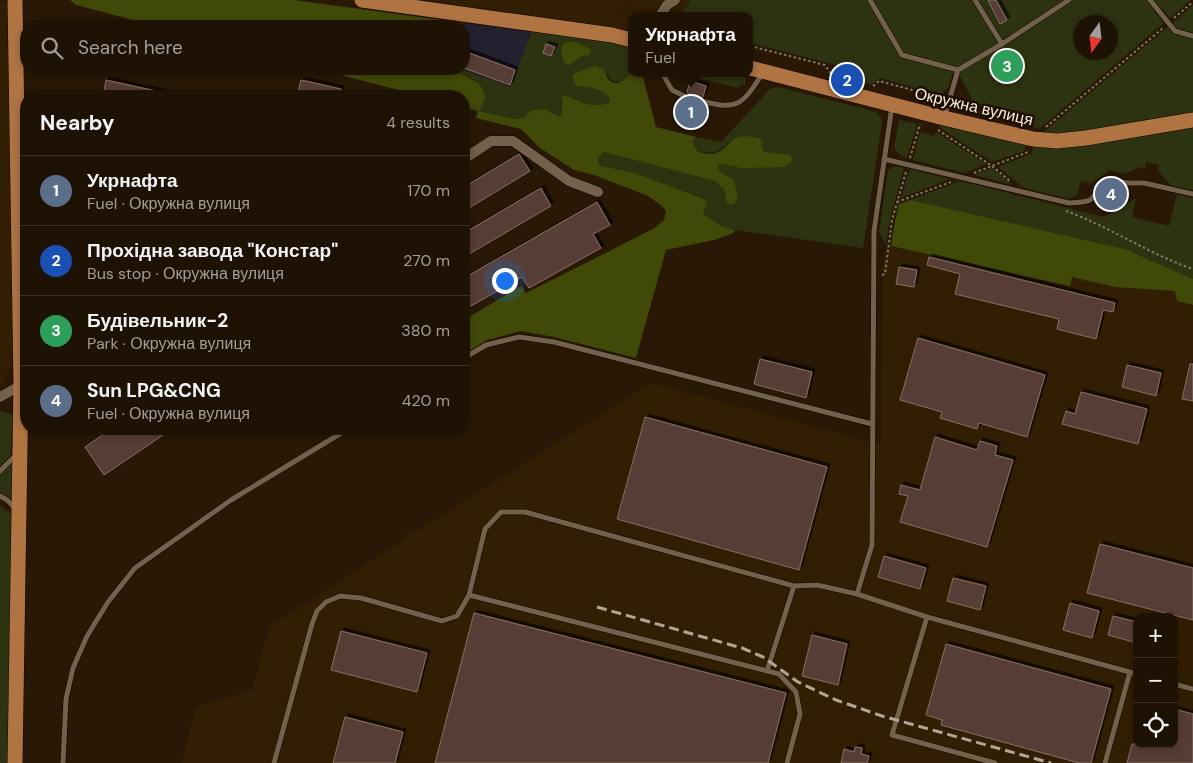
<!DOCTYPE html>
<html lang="en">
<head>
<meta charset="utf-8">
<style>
  body { margin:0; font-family:"DM Sans",sans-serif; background:#261b0e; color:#f1f3f6 }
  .controls { position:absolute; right:15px; bottom:15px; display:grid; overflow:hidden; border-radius:10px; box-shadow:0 2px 8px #0003 }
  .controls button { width:45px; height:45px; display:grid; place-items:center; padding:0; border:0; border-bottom:1px solid #3c3226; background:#1e1204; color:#f1f3f6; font:25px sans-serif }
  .compass { position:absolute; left:1073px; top:15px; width:45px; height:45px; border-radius:50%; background:#1e1204; box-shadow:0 2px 8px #0003; rotate:195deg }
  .you { position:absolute; left:504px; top:280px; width:18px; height:18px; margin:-12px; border:4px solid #fff; border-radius:50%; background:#1a73e8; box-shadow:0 0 0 8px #1a73e833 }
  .badge { display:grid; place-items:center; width:32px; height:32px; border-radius:50%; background:#ea580c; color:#fff; font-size:16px; font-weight:700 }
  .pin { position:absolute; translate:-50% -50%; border:2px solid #fff; box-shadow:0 1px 5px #0006 }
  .popup { position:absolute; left:628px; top:12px; width:125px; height:65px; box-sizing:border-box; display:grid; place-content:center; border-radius:10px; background:#1e1204; filter:drop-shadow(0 1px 4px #0005); font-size:16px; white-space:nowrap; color:#a19e9a }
  .popup b { font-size:19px; color:#f1f3f6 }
  .popup::after { content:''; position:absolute; left:50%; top:100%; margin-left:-10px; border:10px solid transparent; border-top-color:#1e1204 }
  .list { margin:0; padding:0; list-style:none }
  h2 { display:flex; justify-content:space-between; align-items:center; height:65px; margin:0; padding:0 20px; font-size:21px }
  h2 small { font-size:16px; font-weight:400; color:#a19e9a }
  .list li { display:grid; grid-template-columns:32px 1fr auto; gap:15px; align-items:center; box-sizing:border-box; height:70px; padding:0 20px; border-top:1px solid #3c3226 }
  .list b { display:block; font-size:19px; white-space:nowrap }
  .list p { margin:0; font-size:16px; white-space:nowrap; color:#a19e9a }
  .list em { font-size:16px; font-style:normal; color:#a19e9a }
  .icon { flex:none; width:28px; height:28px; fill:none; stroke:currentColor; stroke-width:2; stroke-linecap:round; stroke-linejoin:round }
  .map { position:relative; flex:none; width:1193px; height:763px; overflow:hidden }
  .search { position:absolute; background:#1e1204; box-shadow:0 2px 8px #0003; left:20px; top:20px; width:450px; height:55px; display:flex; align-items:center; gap:12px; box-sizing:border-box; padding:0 18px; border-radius:20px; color:#a19e9a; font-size:19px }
  .panel { position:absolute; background:#1e1204; box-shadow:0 2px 8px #0003; left:20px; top:90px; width:450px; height:345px; border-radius:20px }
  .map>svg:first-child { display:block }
</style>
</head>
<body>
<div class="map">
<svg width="1193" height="763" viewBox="0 0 1193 763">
  <defs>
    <filter id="shadow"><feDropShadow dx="3" dy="-3" stdDeviation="0" flood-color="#0009"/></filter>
  </defs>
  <rect width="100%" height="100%" fill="#281805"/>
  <path fill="#232030" d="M463 23 531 32 511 87 460 69H464V26H462Z"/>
  <path fill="#321f03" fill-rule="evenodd" d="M425 0H691L679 16H632V32L612 27Z
    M0 2H7L14 361 0 390Z
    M886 245 1069 285 1072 277 1115 287 1175 291 1177 301 1193 305V763H181L196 707 252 690 270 626 407 538 405 534 412 529 414 533 648 385 656 384 881 445 882 278ZM1137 617H1174V744H1137Z"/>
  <path fill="#2d3311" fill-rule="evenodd" d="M691 0H1191L1170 18 1162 9 1154 11 1164 23 1039 129 974 103 960 76 952 74 949 86 941 95 880 78 872 84 856 80 859 71 750 43V16H679ZM1080 22H1110V52H1080Z
    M1193 5V33L1176 28 1172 24Z
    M1168 27 1173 33 1193 39V113L1085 132 1057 134 1044 132Z
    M531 32 589 39 631 47 632 48C632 64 635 89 611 80L605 71 599 66 575 73 572 76 574 82 604 92 610 98 609 103C592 108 581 103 566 95L561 99 562 112 560 117H558L552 112 523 120 478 111 472 79 459 75 453 69H460L511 87Z
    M680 73H741L746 80 745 84 737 88Z
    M778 87 876 112 881 117 882 122 863 248 735 230 721 226 703 214 707 203 704 198 635 173 598 165V159L605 152 715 181 724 189 727 204H733L718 171V166L721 164 741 168 765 152 762 149 729 142C718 153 712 154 697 151L692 142 696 137 721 142 770 89Z
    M899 120 917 124 907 158 899 154 894 147Z
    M943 124 1027 142 1024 151 992 162 939 127Z
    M1193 126V190L1172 186 1158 171 1159 165 1146 162 1145 168 1141 167 1124 174 1109 170 1092 183 1081 181 1077 195 1069 199 1024 188 998 167 1031 154 1035 144Z
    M920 132 934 136 936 132 986 164 965 173 913 160Z
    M895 166 904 168 890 220 886 245 879 232 888 170Z
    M992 168 1013 185 974 175Z
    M910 169 950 179 901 198Z
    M960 181 1104 217 1136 198 1132 217 1169 226 1177 194 1193 198V279L1125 249 910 200Z
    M0 411 8 413 13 416 15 433 11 437V455L0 466Z
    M14 461 13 500 0 492V474L11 462Z
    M0 505 11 514 10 630 15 763H0Z"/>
  <path fill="#404907" d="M70 0H294L463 23 462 26H156L76 5Z
    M571 41 589 48 591 52 590 55C581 55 577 59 570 65H566C561 58 561 52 563 44Z
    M595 66 602 68C606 71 606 75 608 79 617 89 627 78 632 72L642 73 656 127 696 137 692 142 697 151C701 152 706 154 710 154 732 153 725 128 761 139L762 149 765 152 790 155 793 160 784 167 741 168 721 164 718 166 719 171 734 180 738 199 733 204H727L724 189 715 181 604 152 598 159V165L635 173 705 199 707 203 703 214 721 226 735 230 734 233 714 240 666 250 636 358 554 337 521 331 487 340 464 354V320L521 286 526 293 653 229 664 220 666 211 662 206 648 196 594 175 574 170 540 148 521 129 476 118 478 111 464 107V96H422L317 69H453C464 79 484 79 485 98L479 111 516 119 522 118 523 119 531 111 544 109 560 117 562 112V96C569 95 574 100 581 102 591 106 599 106 609 103L610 98C600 88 590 87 577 86L574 82 572 76 575 73Z
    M910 200 1125 249 1193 279V305L1177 301 1175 291 1115 287 1072 277 1070 286 891 246 895 221 899 204Z"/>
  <path fill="#573d34" stroke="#8b6e64" filter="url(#shadow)" d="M988 0H996L1007 20 1000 24Z
    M546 44 555 47 551 56 543 53Z
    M464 51 515 70 510 85 464 68Z
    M106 80 165 93 164 96H103Z
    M301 80 341 89 339 96H297Z
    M690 81 706 86 703 97 698 100V103L701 105 696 125 679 120 684 101H688L690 98V95L687 92Z
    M519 154 530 171 464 211V187Z
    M1112 184 1118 185 1127 202 1114 209 1103 189Z
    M541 188 551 206 464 257V233Z
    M597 202 610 225 593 234 601 248 529 288 522 277 464 310V278Z
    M929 257 1115 303 1113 312 1103 310 1096 339 1057 329 1059 319 955 294 960 274 927 265Z
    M899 267 917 270 914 287 896 284Z
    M918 338 1045 375 1027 437 979 423 977 429 940 418 942 412 900 400Z
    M760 359 812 372 806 398 754 384Z
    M1190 364H1193V401L1182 399Z
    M1127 365 1161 373 1156 396 1122 387Z
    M1081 392 1147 409 1138 444 1062 424 1066 411 1075 414Z
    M645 417 827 467 799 570 617 519Z
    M111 429H172L104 475 85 447Z
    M935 437 977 450 980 441 997 446 995 455 1013 460 987 547 900 522 908 496 899 494 901 485 920 490Z
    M1100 544 1193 568V620L1087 593Z
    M884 556 926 568 920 589 878 577Z
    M953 578 986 586 980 610 947 601Z
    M1070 603 1099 611 1092 638 1063 630Z
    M474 613 786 693 768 763H435Z
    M1113 616 1137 622V643L1108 635Z
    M341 631 427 653 417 692 331 670Z
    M812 635 847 644 838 685 802 676Z
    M946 644 1111 689 1091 763H1079L941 725 942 720 926 715Z
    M1174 709 1193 714V763H1127L1132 744H1174Z
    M345 717 403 732 395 763H333Z
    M855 747 862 748 861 754 869 756 867 763H841L844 749 854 752Z"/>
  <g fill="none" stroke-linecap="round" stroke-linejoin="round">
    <defs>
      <path id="lane" d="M870 0 902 55 958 70
        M975 0 1002 44
        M1150 0 1175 31 1193 36
        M662 73 672 90 686 97
        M702 101C738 111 743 104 762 74
        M945 115 958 70 1002 44 1069 0
        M884 159 1069 203C1094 202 1091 202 1102 181L1109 179 1127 183H1144L1193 194
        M464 358 486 345 519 337 554 342 872 424
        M0 471 16 455
        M0 496 7 500 15 508
        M794 586 817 585 857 594 927 617 1137 674
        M857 594 872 545 874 231 892 106
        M469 595 779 674 796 692 800 714 787 763
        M927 617 892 735 995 763
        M1174 684 1193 689
        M63 763 66 699 73 668 87 636 108 602 135 568 231 500 348 429
        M274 763 312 624 317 611 326 602 340 596 361 598 442 621 457 616 469 595 485 529 501 512H525L794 586 767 671
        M1105 763 1130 672"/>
      <path id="street" d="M660 16 667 5 675 0
        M464 159 491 141H513L569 181 598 192
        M0 397 25 383"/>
      <path id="primary" d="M362 0 612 35 632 40
        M750 68 944 118 1033 139 1057 141 1086 138 1193 120
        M15 763 21 384 15 0"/>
    </defs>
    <use href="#lane" stroke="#100400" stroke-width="6"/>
    <use href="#street" stroke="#100400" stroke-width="11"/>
    <use href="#primary" stroke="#100400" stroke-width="16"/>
    <path stroke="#857767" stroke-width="2" stroke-dasharray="2.5 2.5" stroke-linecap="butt" d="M1174 18 1193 2
      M750 46 825 65 833 77
      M873 86 879 81 942 98
      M956 102 986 115
      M1046 127 1163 28
      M938 130 992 166 1010 181
      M910 158 920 124
      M974 173 1028 152 1029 150
      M897 202 951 182
      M1066 211C1110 227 1149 254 1193 269
      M882 275 885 274 892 220 906 172"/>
    <use href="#lane" stroke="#73614b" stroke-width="5"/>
    <use href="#street" stroke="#73614b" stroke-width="10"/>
    <use href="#primary" stroke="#b07443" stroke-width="15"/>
    <path stroke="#b2a597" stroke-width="3" stroke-dasharray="10 5" stroke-linecap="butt" d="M597 607 742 648 763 657 798 682 836 700 882 716 1051 763"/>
  </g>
  <g text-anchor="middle" stroke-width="5" stroke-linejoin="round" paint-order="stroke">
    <g font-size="16" fill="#f7ece0" stroke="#1e0f00">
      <text transform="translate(974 106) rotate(13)" y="6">Окружна вулиця</text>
    </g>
  </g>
</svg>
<div class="controls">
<button>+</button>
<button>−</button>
<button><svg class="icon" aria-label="locate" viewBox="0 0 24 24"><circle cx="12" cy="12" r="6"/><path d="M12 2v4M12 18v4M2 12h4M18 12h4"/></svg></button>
</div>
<svg class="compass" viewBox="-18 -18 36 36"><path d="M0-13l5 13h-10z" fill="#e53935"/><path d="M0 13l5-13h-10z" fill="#a19e9a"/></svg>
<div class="you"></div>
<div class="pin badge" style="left:691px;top:112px;background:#5c6f8a">1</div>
<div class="popup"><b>Укрнафта</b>Fuel</div>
<div class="pin badge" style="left:847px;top:80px;background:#1a4fb4">2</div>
<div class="pin badge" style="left:1007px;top:66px;background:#2e9e5b">3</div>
<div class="pin badge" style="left:1111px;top:194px;background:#5c6f8a">4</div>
<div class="search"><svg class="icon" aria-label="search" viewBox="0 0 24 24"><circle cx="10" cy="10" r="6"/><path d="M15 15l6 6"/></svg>Search here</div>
<section class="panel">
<h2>Nearby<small>4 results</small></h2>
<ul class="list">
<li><span class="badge" style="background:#5c6f8a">1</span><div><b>Укрнафта</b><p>Fuel · Окружна вулиця</p></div><em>170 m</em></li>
<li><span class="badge" style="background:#1a4fb4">2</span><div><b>Прохідна завода &quot;Констар&quot;</b><p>Bus stop · Окружна вулиця</p></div><em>270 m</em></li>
<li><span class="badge" style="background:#2e9e5b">3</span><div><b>Будівельник-2</b><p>Park · Окружна вулиця</p></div><em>380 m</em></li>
<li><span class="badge" style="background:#5c6f8a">4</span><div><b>Sun LPG&amp;CNG</b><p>Fuel · Окружна вулиця</p></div><em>420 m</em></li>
</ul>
</section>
</div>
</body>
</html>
